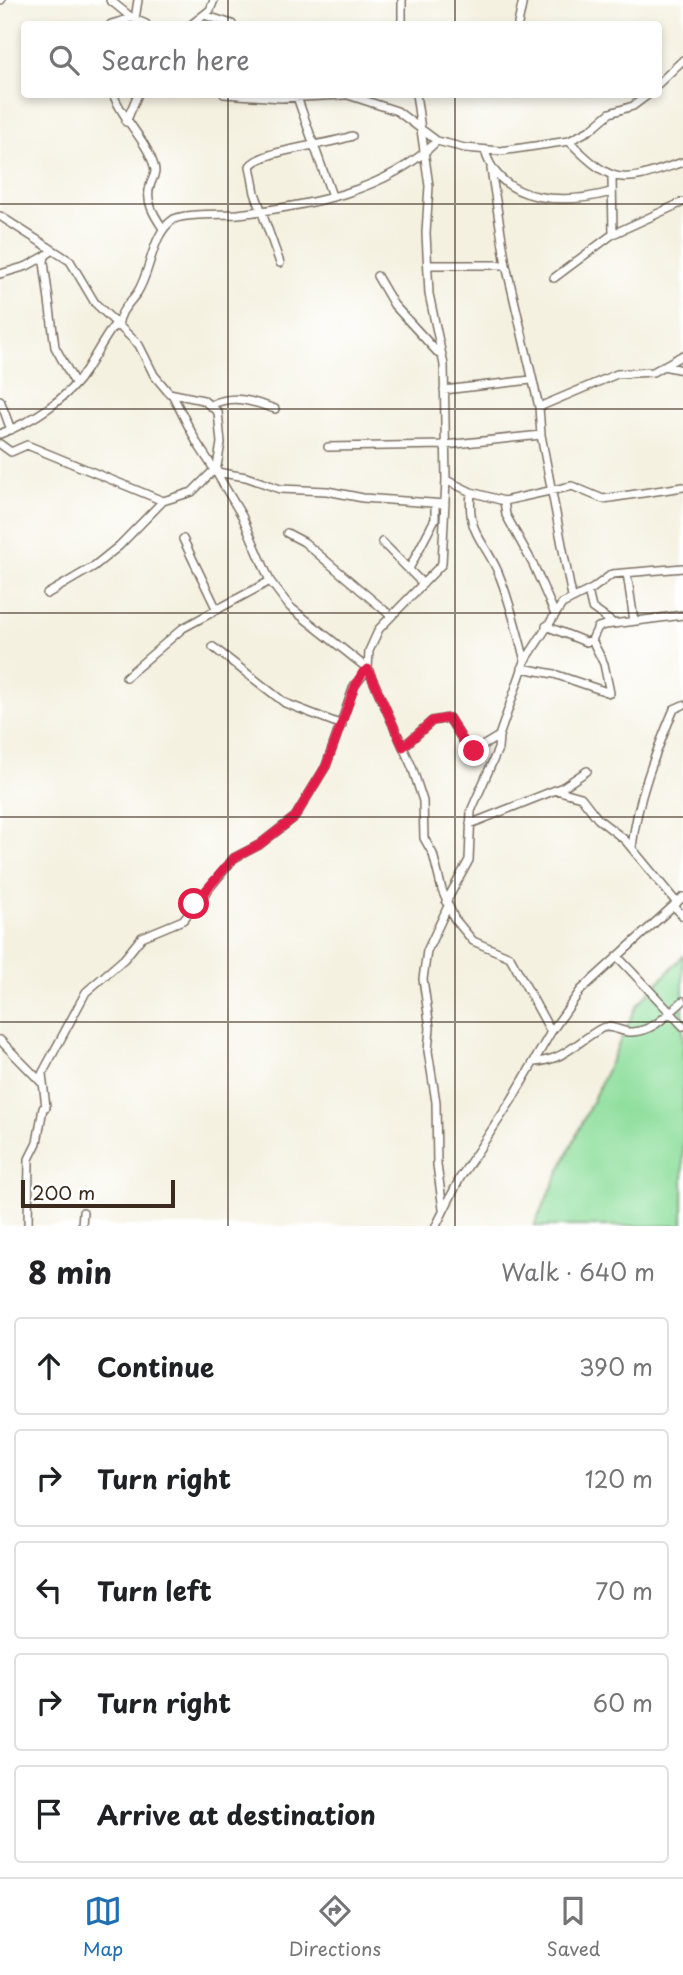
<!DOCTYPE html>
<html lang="en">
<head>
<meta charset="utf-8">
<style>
  body { margin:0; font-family:"Playpen Sans",sans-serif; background:#f2f2f2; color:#202124 }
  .scale { position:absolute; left:21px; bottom:18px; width:154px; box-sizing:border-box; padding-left:7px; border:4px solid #3b2a1e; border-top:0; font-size:19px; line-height:24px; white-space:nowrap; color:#3b2a1e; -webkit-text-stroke:5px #fff; paint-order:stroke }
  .stop { position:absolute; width:21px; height:21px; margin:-16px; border:5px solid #e11d48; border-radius:50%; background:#fff }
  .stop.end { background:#e11d48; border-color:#fff; box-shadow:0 2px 7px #0008 }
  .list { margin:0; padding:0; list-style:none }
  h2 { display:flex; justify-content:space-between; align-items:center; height:91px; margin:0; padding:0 28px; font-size:30px }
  h2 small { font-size:23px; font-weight:400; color:#757577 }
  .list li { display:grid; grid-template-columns:46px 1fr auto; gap:21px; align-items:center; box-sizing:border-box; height:98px; margin:0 14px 14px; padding:0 14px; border:2px solid #e0e0e0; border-radius:7px }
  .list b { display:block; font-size:26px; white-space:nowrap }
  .list em { font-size:23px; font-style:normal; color:#757577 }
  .icon { flex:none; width:38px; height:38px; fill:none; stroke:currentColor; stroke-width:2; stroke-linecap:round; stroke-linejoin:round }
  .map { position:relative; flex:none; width:683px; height:1226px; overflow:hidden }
  .search { position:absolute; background:#fff; box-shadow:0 4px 10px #0003; left:21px; right:21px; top:21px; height:77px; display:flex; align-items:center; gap:18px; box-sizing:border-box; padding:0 24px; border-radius:7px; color:#757577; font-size:26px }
  .sheet { height:651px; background:#fff }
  nav { display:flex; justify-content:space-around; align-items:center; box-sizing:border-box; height:98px; border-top:2px solid #e0e0e0; background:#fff; font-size:19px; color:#757577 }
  nav a { display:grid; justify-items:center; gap:4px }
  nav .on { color:#1f6fb2 }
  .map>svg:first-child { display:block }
</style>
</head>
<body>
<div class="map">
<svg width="683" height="1226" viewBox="0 0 683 1226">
  <rect width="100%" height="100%" fill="#fff"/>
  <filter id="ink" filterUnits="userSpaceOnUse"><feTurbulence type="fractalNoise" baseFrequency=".0143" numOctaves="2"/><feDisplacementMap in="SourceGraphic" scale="14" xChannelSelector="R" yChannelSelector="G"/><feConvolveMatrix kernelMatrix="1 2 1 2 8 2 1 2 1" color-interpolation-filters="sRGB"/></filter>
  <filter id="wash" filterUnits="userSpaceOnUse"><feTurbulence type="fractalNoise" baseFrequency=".00686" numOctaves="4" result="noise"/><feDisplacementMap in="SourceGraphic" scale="28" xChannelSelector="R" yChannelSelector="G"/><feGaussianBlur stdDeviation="1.57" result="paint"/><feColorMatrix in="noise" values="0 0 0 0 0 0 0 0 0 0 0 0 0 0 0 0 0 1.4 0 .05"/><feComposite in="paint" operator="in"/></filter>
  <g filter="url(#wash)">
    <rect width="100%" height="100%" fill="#f4f1e0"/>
    <path fill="#90df9e" stroke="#66845e" stroke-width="2" d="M683 956V1226H534L637 1005Z"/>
  </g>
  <g filter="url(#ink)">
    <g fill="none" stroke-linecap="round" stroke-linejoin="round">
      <defs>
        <path id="minor" d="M0 0H1
          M110 0 132 18 146 24
          M402 0V24
          M204 15 232 24
          M135 19 138 0
          M111 24 132 18
          M192 24 210 10 214 0
          M518 24 523 0
          M658 84 683 60
          M113 94C123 120 147 141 154 166 157 174 152 178 150 186 145 201 154 215 162 227
          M224 94 281 98 345 95
          M345 94 397 111 437 141 465 148 501 151 569 141 590 130 610 113 633 106 649 94
          M297 97 332 196
          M126 122 138 94
          M569 141C616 189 624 182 683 162
          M485 151C501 205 567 204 611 192
          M491 169 506 265 539 407 541 435 572 597
          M612 177 613 234
          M0 216 70 261 95 303 139 345 154 375 169 393 203 400 218 412 221 443 216 472 242 516 270 581 290 607 368 669 412 767 423 801 424 838 433 854 442 890 454 918 473 941 510 957 551 1032
          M53 250 45 256 44 262 55 347 75 383
          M280 263 255 193 250 166C261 150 329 145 352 136
          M429 265H506
          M0 274 27 266 45 256
          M377 276 394 305 439 354
          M554 278 613 234 683 202
          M118 327C119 312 128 305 137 293 152 270 151 234 174 219 190 213 220 215 238 214 307 206 386 192 437 141
          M663 366 683 370
          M444 390 531 380
          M173 396 197 443 216 472 246 477 280 489 327 491 363 498 445 504
          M0 400 11 430
          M211 405C234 394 252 401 275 409
          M539 407 617 374 653 372 683 355
          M0 434C31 422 68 399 86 370 96 354 104 339 115 324
          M0 444 11 452 27 445 163 501
          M328 447 445 445 541 435
          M446 480 471 492 504 501 572 486 603 499 683 487
          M471 492C467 534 483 538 498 572 510 601 517 631 525 661
          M504 501 506 515 533 564 554 612
          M287 533 304 542 390 615
          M183 539 217 610
          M382 542 423 584
          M409 569 435 519V504
          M627 573 634 621
          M588 591 592 608 613 623
          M47 594 93 567 119 546 163 501 192 492 215 469
          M546 626 586 642 592 640 598 627 605 625 683 615
          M213 647 285 703 342 725
          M522 668 554 674 610 693 604 664 592 640
          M126 677 183 628 270 581
          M403 747 432 721 449 718 469 750 474 751 499 736 525 661 562 604 592 589 612 574 683 568
          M556 790 581 797 598 819 625 840 677 903
          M470 824 563 787 587 771
          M632 848C637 799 655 754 674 709L683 705
          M446 902 469 860 471 811 498 749 499 736
          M674 906 683 916
          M617 956 683 1026
          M0 1040 42 1083
          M534 1062C563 1061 577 1042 600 1029 610 1023 622 1033 632 1032 654 1031 668 1014 683 1001
          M443 1209 437 1165 436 1102 428 1051 430 1028 423 979 427 951 448 906
          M28 1226 29 1159 37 1143 43 1108 46 1107 42 1074 86 992 124 959 142 937 183 920 234 858 259 845 295 817 326 766 354 686 368 669 369 651 379 629 442 564 446 480 444 365 429 294 426 233 429 186 416 94
          M82 1226 83 1212
          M436 1226 460 1178 511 1101 551 1032 581 990 683 897"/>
      </defs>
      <use href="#minor" stroke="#7c7062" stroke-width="10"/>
      <use href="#minor" stroke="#fff" stroke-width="7"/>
    </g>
  </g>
  <g fill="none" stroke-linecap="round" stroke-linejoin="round" filter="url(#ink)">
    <path stroke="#e11d48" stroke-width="9" d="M194 904 234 858 259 845 295 817 326 766 355 686 363 672 368 669 403 747 432 721 449 718 469 750 474 751"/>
  </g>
  <path fill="none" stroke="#3b2a1e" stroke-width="2" stroke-opacity="0.55" d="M228 0V24M455 0V24M228 94V1226M455 94V1226M0 204H683M0 409H683M0 613H683M0 817H683M0 1022H683"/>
</svg>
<div class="scale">200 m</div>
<div class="stop" style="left:194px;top:904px"></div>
<div class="stop end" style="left:474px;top:751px"></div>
<div class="search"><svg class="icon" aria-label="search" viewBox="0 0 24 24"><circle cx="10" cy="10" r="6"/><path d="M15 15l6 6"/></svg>Search here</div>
</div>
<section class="sheet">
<h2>8 min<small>Walk · 640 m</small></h2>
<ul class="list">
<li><svg class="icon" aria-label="ahead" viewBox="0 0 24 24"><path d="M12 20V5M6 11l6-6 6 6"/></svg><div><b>Continue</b></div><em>390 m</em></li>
<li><svg class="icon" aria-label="right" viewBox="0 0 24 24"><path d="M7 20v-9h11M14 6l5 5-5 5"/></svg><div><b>Turn right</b></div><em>120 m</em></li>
<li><svg class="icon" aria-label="left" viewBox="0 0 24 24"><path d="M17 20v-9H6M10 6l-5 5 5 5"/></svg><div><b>Turn left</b></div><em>70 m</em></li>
<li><svg class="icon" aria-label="right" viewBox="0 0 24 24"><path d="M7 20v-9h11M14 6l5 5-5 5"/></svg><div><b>Turn right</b></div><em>60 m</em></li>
<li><svg class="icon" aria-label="arrive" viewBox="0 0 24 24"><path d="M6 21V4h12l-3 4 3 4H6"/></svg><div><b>Arrive at destination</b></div></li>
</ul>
</section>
<nav>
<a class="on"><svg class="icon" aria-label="map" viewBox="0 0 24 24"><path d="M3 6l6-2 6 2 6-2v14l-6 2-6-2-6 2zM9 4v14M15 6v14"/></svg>Map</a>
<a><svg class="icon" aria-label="directions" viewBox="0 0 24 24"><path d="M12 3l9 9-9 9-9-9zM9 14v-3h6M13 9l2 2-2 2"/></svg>Directions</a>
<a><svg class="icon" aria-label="saved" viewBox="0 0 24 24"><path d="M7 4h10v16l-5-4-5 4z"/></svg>Saved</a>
</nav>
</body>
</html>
